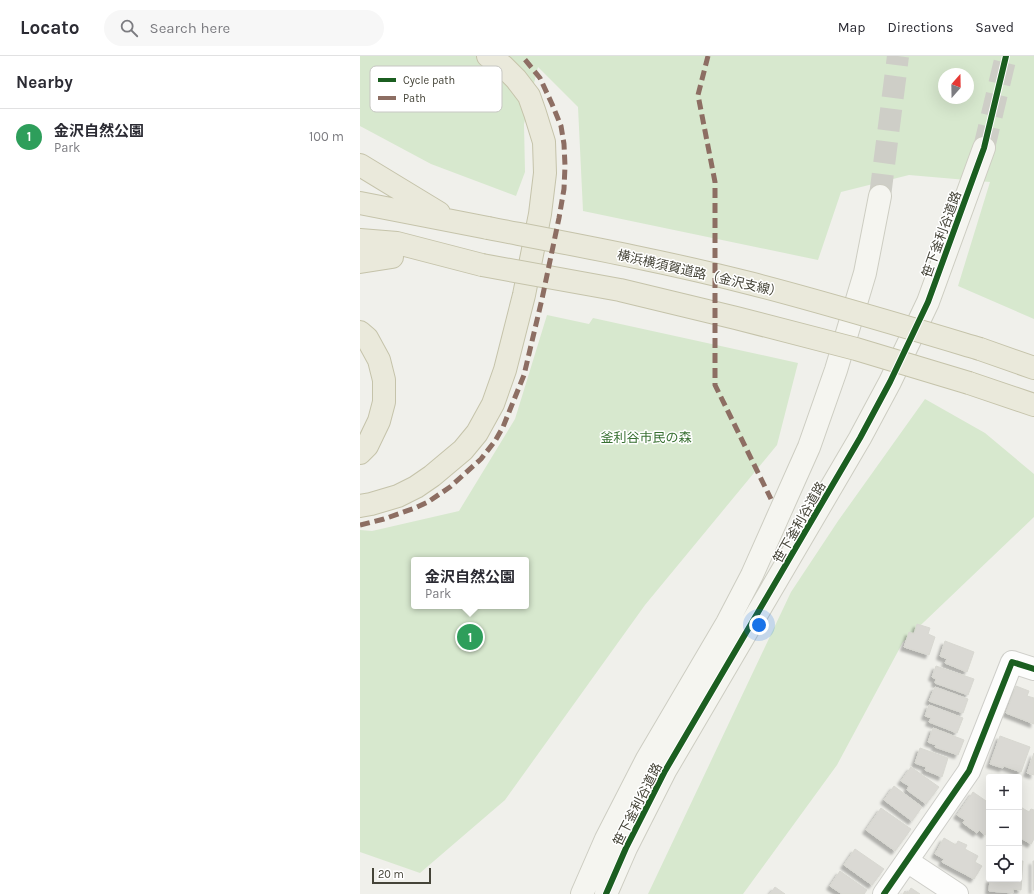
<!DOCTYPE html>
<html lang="en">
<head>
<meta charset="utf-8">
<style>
  body { margin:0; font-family:Karla,"Noto Sans JP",sans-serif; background:#f7f7f7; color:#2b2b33 }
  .controls { position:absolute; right:12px; bottom:12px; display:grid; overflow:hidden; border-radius:4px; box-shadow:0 4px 16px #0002 }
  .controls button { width:36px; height:36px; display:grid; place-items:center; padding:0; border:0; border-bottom:1px solid #e1e1e2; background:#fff; color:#2b2b33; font:20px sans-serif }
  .compass { position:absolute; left:578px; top:12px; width:36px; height:36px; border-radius:50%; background:#fff; box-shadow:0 4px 16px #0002; rotate:20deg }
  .scale { position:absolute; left:12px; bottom:10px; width:59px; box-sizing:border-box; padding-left:4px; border:2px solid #454438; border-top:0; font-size:11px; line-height:14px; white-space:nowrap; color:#454438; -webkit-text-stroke:3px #fff; paint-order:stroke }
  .you { position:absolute; left:399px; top:569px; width:14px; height:14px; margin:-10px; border:3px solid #fff; border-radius:50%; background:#1a73e8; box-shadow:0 0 0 6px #1a73e833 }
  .badge { display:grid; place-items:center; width:26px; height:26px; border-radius:50%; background:#ea580c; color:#fff; font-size:13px; font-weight:700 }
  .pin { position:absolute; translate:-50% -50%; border:2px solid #fff; box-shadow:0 1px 4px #0006 }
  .popup { position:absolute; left:51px; top:501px; width:118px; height:52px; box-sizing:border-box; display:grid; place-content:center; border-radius:4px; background:#fff; filter:drop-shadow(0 1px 3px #0005); font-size:13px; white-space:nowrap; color:#7c7c81 }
  .popup b { font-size:15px; color:#2b2b33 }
  .popup::after { content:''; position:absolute; left:50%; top:100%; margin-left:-8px; border:8px solid transparent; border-top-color:#fff }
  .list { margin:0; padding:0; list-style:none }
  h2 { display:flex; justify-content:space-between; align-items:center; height:52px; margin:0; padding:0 16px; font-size:17px }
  h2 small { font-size:13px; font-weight:400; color:#7c7c81 }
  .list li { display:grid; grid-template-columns:26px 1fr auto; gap:12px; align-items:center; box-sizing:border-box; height:56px; padding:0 16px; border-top:1px solid #e1e1e2 }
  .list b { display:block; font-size:15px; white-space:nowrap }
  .list p { margin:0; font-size:13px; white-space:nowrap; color:#7c7c81 }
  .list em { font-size:13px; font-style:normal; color:#7c7c81 }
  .icon { flex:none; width:22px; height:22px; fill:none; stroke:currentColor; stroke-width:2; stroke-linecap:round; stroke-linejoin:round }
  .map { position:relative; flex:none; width:674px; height:838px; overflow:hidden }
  header { display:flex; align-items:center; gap:24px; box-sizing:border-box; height:56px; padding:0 20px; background:#fff; border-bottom:1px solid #e1e1e2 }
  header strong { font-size:19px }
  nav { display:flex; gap:22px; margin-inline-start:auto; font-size:14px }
  .search { width:280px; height:36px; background:#f7f7f7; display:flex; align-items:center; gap:10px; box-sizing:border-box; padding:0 14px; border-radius:22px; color:#7c7c81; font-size:15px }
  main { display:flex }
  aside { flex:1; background:#fff }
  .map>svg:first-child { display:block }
</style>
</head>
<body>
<header>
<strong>Locato</strong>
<div class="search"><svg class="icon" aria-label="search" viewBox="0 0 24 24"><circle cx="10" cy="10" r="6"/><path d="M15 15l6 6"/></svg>Search here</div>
<nav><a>Map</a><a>Directions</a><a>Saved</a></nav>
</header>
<main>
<aside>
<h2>Nearby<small></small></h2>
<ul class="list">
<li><span class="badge" style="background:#2e9e5b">1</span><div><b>金沢自然公園</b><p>Park</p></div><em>100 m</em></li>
</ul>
</aside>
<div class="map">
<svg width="674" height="838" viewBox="0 0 674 838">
  <defs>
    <filter id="shadow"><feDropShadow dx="-3.5" dy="3.5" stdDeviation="1" flood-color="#0004"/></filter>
  </defs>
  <rect width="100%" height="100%" fill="#f0f0eb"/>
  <path fill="#d7e8ce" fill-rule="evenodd" d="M0 0H674V263L598 230 630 126 549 119 481 136 458 204 223 155 218 51 178 11 164 68 165 116 156 140 71 108 0 70ZM584 18H608V42H584Z
    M187 259 229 268 233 262 438 307 417 389 285 549 145 744 60 817 0 796V474L12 475 99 455 155 363ZM54 504H166V550H54Z
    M565 343 625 377 674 418V461L543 586 477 709 383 838H288L431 536 478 465Z"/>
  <path fill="#dad9d4" stroke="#d8d8d1" filter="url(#shadow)" d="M557 568 570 572 568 578 575 581 569 599 544 591 549 576 554 578Z
    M585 585 614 596 607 616 585 607 587 603 580 600Z
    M576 610 614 623 608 639 575 627 576 623 572 621Z
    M656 630 669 635 667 640 674 642V668L646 657Z
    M575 631 608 643 603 657 569 645Z
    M569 649 603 662 597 677 569 666 571 662 565 660Z
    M573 672 604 684 598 699 575 691 576 689 568 686Z
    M640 680 670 691 661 716 644 710 643 712 630 708Z
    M560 692 588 702 582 721 565 714 566 711 555 707Z
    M674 697V719L667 717Z
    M551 711 579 731 566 748 547 734 549 730 541 725Z
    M534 730 562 751 552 765 524 744Z
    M613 736 629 747V773L625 779 619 774 617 777 603 767 605 764 597 759Z
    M659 750 669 756 671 753 674 754V783L671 788 659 781Z
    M521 752 551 773 535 795 506 774Z
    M584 782 596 789 598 785 607 789 605 793 618 800 615 806 622 810 614 823 582 806 584 803 575 798Z
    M495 793 524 813 512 829 484 809Z
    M659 805H663L661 834 653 833V837L629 835 630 823H659Z
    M673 805H674V834H673Z
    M480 815 507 834 504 838H482L470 830Z
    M415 831 425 838H410Z
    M551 832 560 838H543L545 835 548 837Z"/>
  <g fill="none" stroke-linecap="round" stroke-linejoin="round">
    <path stroke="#cecec7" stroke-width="22" stroke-dasharray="22 11" stroke-linecap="butt" d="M624 92 646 0
      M520 140 538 0"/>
    <defs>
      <path id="street" d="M547 805 597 838
        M524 838 609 715 652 606 674 613"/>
      <path id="secondary" d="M222 838 246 783 287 703 367 567 392 519 420 456 449 391 476 314 505 217 520 140
        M246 838 266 792 305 715 500 382 530 326 568 246 624 92"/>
      <path id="highway" d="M0 109 79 157
        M0 147 128 172
        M0 184 37 187 122 209
        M0 206 32 201
        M0 276 7 282 19 304 24 324V346L19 365 7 390 0 397
        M620 293 674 312
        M609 327 674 349
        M0 450 11 448 38 440 56 431 72 420 103 394 117 377 133 348 145 314 164 239 180 158 185 117 184 86 175 57 169 40 156 23 143 10 128 0"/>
    </defs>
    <use href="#street" stroke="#cecec9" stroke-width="24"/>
    <use href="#secondary" stroke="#cdcdc2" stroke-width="24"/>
    <use href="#highway" stroke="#c5c3aa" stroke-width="24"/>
    <use href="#street" stroke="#fdfdfc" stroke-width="22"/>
    <use href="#secondary" stroke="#f5f5f0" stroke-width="22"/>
    <use href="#highway" stroke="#eae9db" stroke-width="22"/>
    <defs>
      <path id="highway-bridge" d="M128 172C216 189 303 205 389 227 467 247 543 270 620 293
        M122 209 260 234 376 262 496 293 609 327"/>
    </defs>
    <use href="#highway-bridge" stroke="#c5c3aa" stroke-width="24" stroke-linecap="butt"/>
    <use href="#highway-bridge" stroke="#eae9db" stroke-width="22"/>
    <path stroke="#8d6e63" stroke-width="5" stroke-dasharray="10 5" stroke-linecap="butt" d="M348 0 338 39 355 126V329L411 443
      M0 469 24 463 55 452 68 446 90 431 121 403 135 385 143 371 164 319 182 243 199 162 204 133 205 110 204 88 201 70 192 48 180 22 162 0"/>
    <defs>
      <path id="cycleway" d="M246 838 266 792 305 715 500 382 530 326 568 246 624 92 646 0
        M524 838 609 715 652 606 674 613"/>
    </defs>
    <use href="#cycleway" stroke="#fff" stroke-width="8"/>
    <use href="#cycleway" stroke="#1b5e20" stroke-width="6"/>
  </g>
  <g text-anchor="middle" stroke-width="3" stroke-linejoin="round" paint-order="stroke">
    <g font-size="13" fill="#454438" stroke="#fff">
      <text transform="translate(581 178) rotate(-70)" y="5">笹下釜利谷道路</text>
      <text transform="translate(340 217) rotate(13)" y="5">横浜横須賀道路（金沢支線）</text>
      <text transform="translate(439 466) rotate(-60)" y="5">笹下釜利谷道路</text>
      <text transform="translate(277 748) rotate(-63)" y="5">笹下釜利谷道路</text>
    </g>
    <g font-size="13" fill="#387032" stroke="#fff">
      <text x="286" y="386">釜利谷市民の森</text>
    </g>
  </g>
  <rect x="10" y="10" width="132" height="46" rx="6" fill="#fff" stroke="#c7c7c3" stroke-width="1"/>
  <rect x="18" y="22" width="18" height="4" fill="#1b5e20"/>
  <rect x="18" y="40" width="18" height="4" fill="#8d6e63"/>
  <g font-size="11" fill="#454438">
    <text x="43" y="28">Cycle path</text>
    <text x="43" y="46">Path</text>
  </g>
</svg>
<div class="controls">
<button>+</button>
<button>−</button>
<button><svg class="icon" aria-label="locate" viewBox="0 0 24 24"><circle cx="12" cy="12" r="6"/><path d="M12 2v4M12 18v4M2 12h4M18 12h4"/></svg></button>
</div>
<svg class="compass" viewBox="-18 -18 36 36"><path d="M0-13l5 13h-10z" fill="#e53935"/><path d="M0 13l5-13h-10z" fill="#7c7c81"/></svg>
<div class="scale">20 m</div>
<div class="you"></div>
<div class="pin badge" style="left:110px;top:581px;background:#2e9e5b">1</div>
<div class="popup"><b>金沢自然公園</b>Park</div>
</div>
</main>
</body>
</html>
